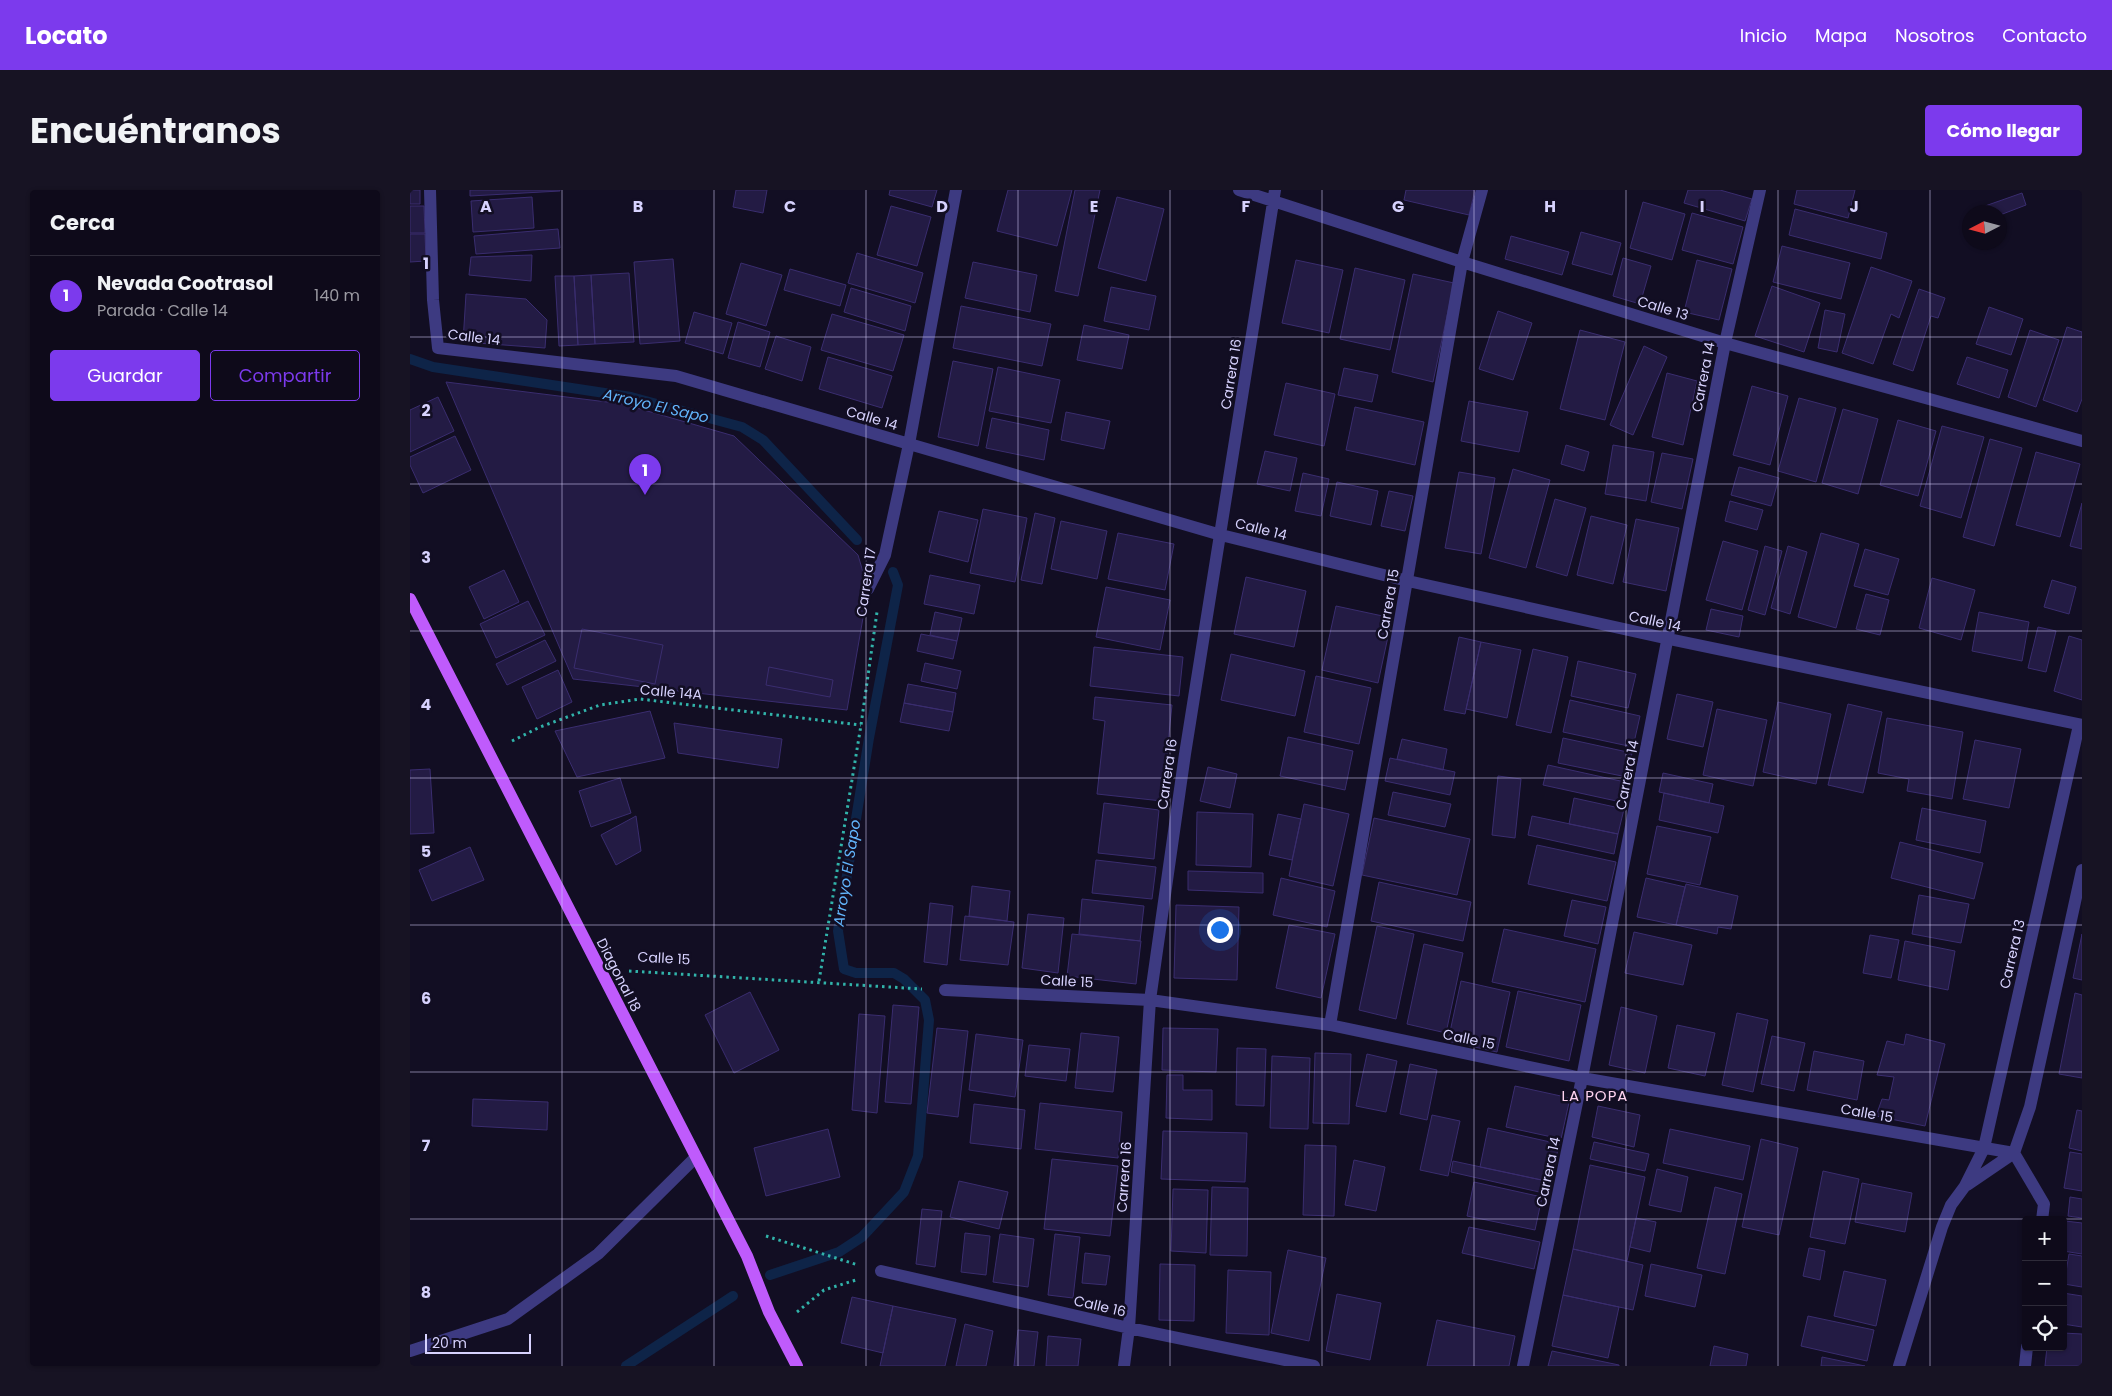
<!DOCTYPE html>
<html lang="es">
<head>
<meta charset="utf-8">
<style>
  body { margin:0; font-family:Poppins,sans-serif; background:#171323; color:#f1f3f6 }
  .controls { position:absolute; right:15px; bottom:15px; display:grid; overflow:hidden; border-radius:5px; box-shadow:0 1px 4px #0004 }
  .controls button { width:45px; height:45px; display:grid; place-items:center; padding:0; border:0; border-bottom:1px solid #2e2b39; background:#0e0a1a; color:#f1f3f6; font:25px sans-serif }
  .compass { position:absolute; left:1552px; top:15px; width:45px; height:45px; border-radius:50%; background:#0e0a1a; box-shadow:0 1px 4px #0004; rotate:264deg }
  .scale { position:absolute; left:15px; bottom:12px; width:106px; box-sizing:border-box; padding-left:5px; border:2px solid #d7d2fe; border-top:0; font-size:14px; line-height:18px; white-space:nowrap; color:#d7d2fe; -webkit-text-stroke:4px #120e23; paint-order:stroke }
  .you { position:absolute; left:809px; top:739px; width:18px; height:18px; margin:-12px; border:4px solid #fff; border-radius:50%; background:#1a73e8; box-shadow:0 0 0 8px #1a73e833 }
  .badge { display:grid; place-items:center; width:32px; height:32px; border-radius:50%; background:#7c3aed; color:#fff; font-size:16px; font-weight:700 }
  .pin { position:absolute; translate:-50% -41px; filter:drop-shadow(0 1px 2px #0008) }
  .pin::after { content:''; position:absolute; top:26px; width:18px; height:15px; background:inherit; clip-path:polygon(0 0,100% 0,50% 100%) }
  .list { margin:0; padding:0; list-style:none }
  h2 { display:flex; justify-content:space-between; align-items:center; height:65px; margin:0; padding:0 20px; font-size:21px }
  h2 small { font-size:16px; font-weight:400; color:#9b9aa2 }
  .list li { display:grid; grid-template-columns:32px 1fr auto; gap:15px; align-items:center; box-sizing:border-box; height:80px; padding:0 20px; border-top:1px solid #2e2b39 }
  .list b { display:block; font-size:19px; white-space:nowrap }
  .list p { margin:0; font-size:16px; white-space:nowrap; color:#9b9aa2 }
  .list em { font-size:16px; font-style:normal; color:#9b9aa2 }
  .actions { display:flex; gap:10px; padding:15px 20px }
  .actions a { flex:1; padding:11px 0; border:1px solid #7c3aed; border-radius:5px; text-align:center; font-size:18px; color:#7c3aed }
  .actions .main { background:#7c3aed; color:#fff }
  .icon { flex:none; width:28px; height:28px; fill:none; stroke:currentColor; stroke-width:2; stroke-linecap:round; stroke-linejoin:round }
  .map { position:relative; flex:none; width:1672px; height:1176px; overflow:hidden; border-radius:5px }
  header { display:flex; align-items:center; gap:30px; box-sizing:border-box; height:70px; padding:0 25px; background:#7c3aed; color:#fff }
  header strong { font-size:24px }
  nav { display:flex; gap:28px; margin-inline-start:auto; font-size:18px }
  .intro { display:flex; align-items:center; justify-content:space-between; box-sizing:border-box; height:120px; padding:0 30px }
  h1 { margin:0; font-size:35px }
  .button { padding:12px 22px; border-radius:5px; background:#7c3aed; color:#fff; font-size:18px; font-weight:700 }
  main { display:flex; gap:30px; padding:0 30px }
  aside { flex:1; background:#0e0a1a; border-radius:5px; box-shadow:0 1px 4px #0004 }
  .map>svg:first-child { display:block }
</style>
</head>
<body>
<header>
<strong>Locato</strong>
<nav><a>Inicio</a><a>Mapa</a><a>Nosotros</a><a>Contacto</a></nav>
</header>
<div class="intro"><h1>Encuéntranos</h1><a class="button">Cómo llegar</a></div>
<main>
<aside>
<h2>Cerca<small></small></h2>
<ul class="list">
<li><span class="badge">1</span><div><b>Nevada Cootrasol</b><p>Parada · Calle 14</p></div><em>140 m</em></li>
</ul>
<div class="actions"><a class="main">Guardar</a><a>Compartir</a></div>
</aside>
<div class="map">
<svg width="1672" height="1176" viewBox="0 0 1672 1176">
  <rect width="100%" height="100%" fill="#120e23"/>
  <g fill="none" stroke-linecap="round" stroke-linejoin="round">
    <path stroke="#0e2448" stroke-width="10" d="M0 169 23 177 221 207 332 237 353 250 447 350
      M360 1085 429 1062 452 1047 494 1002 508 966 519 830 515 810 494 789 484 783H446L434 779 428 741 459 548 488 395 483 382
      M216 1176 323 1106"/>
  </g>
  <path fill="#231b44" stroke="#3a2d6f" d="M0 0H10V14H0Z
    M60 0H150V1L60 6Z
    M326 0H357L353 23 323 17Z
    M480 0H527L522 17 479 5Z
    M598 0H662L647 56 587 41Z
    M665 0H690L668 106 645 101Z
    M996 0H1065L1059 25 994 10Z
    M1278 0H1310L1342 9 1335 31 1274 13Z
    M1387 0H1445L1438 28 1384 14Z
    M1612 3 1616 15 1590 25V22H1577L1575 16Z
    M122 7 124 38 63 42 61 11Z
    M707 7 754 19 736 91 688 78Z
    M1233 12 1275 24 1262 70 1220 58Z
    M0 16H14L15 43H0Z
    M481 16 521 27 507 76 467 65Z
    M1385 19 1477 43 1471 69 1379 45Z
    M1282 23 1333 37 1323 74 1272 60Z
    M148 39 150 58 66 64 64 46Z
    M1171 42 1211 53 1202 85 1162 74Z
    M0 44H15L16 71 0 72Z
    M1101 46 1159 62 1152 85 1095 69Z
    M1372 56 1440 73 1431 109 1363 92Z
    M447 63 513 83 505 113 438 93Z
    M122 65 121 91 59 85 61 67Z
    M1213 68 1241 76 1230 114 1203 106Z
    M263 69 270 151 230 154 224 72Z
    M886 70 933 80 919 143 872 133Z
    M1287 70 1322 79 1309 130 1274 122Z
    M563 72 627 85 620 122 555 108Z
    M331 73 372 85 356 136 316 124Z
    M1461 77 1502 91 1489 128 1481 124 1463 174 1432 163Z
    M945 78 995 90 980 160 930 149Z
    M380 79 436 95 430 116 374 100Z
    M219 83 224 152 185 154 181 85Z
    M1003 84 1044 93 1023 192 982 182Z
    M181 85 185 154 168 155 164 86Z
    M145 86H164L168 155 149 156Z
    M1362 96 1410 113 1394 162 1345 146Z
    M701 97 746 106 739 140 694 131Z
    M441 98 501 116 495 141 434 122Z
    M1509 99 1535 108 1528 128 1521 126 1503 181 1483 174Z
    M56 104 116 109 137 130 135 158 53 152Z
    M551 116 641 134 632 176 543 158Z
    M1579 117 1613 129 1601 165 1566 154Z
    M1415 120 1435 124 1427 162 1408 158Z
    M1088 121 1122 133 1103 190 1069 179Z
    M284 122 322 133 313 164 275 153Z
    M422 124 494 145 483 181 411 160Z
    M328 132 360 142 350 177 318 168Z
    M674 135 719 145 712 179 667 170Z
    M1657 137 1672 142V209L1667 222 1633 210Z
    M1170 140 1215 152 1195 230 1150 219Z
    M1620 140 1649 150 1626 217 1598 207Z
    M366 146 401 157 392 191 355 179Z
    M1234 156 1257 167 1223 245 1200 235Z
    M418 167 482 186 472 218 409 199Z
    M1557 167 1598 180 1589 208 1547 194Z
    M543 171 583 179 568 256 528 247Z
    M588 177 650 190 641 233 579 221Z
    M934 178 968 185 962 212 928 205Z
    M1257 183 1287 191 1273 255 1242 247Z
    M36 192 213 214 324 246 448 365 458 399 437 520 163 489Z
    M876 193 925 204 914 256 864 245Z
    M1342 196 1378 206 1360 275 1323 265Z
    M28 207 44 241 0 262V220Z
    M1389 208 1426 218 1406 292 1368 281Z
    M1059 211 1118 222 1109 262 1051 251Z
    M945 217 1014 232 1005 275 936 260Z
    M1433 219 1468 229 1448 304 1412 293Z
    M656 222 700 231 694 259 651 250Z
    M582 228 639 240 634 270 576 258Z
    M1488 230 1526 241 1508 306 1470 295Z
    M1532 236 1574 247 1551 328 1510 316Z
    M45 246 61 280 13 303 0 275V267Z
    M1580 249 1612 258 1584 356 1553 347Z
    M1156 255 1179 262 1174 281 1151 274Z
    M1203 255 1244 262 1236 311 1195 304Z
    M855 261 887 268 880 301 847 294Z
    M1626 262 1670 274 1650 347 1606 335Z
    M1252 263 1283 269 1272 319 1241 312Z
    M1329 277 1369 288 1361 316 1321 305Z
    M1103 279 1140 290 1116 378 1079 368Z
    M1049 282 1085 288 1071 364 1035 358Z
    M893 283 919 289 911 326 885 321Z
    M927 292 968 301 961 335 920 326Z
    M979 301 1003 306 995 341 971 336Z
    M1145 309 1176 318 1157 386 1126 377Z
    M1320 311 1353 320 1347 340 1315 331Z
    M1672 313V359L1660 356Z
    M573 319 617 328 605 392 560 383Z
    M529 321 568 330 558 372 519 362Z
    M625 323 645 328 632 394 611 390Z
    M1181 326 1217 335 1203 394 1167 385Z
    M1226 329 1269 338 1256 401 1213 392Z
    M651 331 697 341 687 389 641 379Z
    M708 343 764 354 755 400 698 389Z
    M1411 343 1449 354 1426 438 1388 427Z
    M1313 351 1348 361 1332 420 1296 410Z
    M1355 356 1372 361 1355 425 1338 420Z
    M1378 356 1397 362 1380 424 1361 418Z
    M1455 359 1489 369 1478 405 1444 396Z
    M94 380 109 412 74 429 59 397Z
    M520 385 570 395 564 424 514 414Z
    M836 387 896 401 884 457 824 444Z
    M1522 388 1565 400 1551 450 1509 438Z
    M1642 390 1666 397 1659 424 1634 417Z
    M696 397 760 410 750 460 686 447Z
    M1456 404 1479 410 1470 445 1446 439Z
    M118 411 135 445 86 468 70 434Z
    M926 416 982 428 968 493 912 480Z
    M1301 419 1333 426 1329 447 1296 440Z
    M525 422 552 428 547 451 520 445Z
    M1569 422 1619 432 1612 471 1562 461Z
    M1628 437 1646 441 1636 482 1618 478Z
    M172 439 253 455 245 494 164 478Z
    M511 444 547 451 543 469 507 461Z
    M1659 446 1672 450V510L1644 501Z
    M1049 447 1071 452 1055 524 1034 520Z
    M135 450 146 471 97 495 86 474Z
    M1071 452 1111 460 1097 528 1056 519Z
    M684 457 773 467 769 506 680 496Z
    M1123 459 1158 467 1141 543 1106 535Z
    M821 464 895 481 885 526 811 510Z
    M1168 471 1226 484 1218 518 1161 506Z
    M515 473 551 481 547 499 511 491Z
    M359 477 423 490 420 507 356 495Z
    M148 480 162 512 127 529 112 497Z
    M906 486 961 498 949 554 894 542Z
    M498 494 546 503 543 522 494 513Z
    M1267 504 1303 512 1293 557 1257 549Z
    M685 507 762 515 752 611 687 604 695 531 683 529Z
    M1160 510 1230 526 1223 557 1153 542Z
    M1368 512 1421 524 1406 594 1353 582Z
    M494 513 543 522 539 541 490 532Z
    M1438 514 1472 522 1453 603 1418 595Z
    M1307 519 1357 530 1343 596 1293 585Z
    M240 521 255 568 167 587 145 541Z
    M1477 528 1553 542 1542 609 1497 601 1499 589 1468 583Z
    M264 533 372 549 368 578 268 563Z
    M878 547 943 561 935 600 870 586Z
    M1153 548 1222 563 1217 587 1148 573Z
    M992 549 1037 559 1033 580 987 569Z
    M1565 550 1611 559 1599 618 1553 609Z
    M980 568 1045 582 1040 605 975 591Z
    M1138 575 1215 592 1211 612 1133 595Z
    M798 577 827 584 820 618 790 611Z
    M20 579 24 643 0 644V580Z
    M1253 583 1303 594 1299 613 1249 602Z
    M1088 586 1111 589 1105 648 1082 645Z
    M210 588 221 623 181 637 169 601Z
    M983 602 1041 614 1035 637 978 625Z
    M1254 603 1314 616 1308 643 1249 630Z
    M1164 608 1214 619 1208 644 1159 634Z
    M694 613 749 620 744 669 688 663Z
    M894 614 939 624 923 696 879 686Z
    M1512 618 1576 631 1570 663 1506 650Z
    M787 622 843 624 841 677 786 675Z
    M868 624 891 629 882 670 859 665Z
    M226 626 231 661 206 675 191 645Z
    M1122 626 1208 644 1204 664 1118 645Z
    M964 628 1060 649 1047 705 952 685Z
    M1247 636 1301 647 1290 695 1237 684Z
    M1490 652 1573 673 1564 709 1481 688Z
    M1127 655 1206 672 1197 711 1118 694Z
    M60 657 74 690 22 711 9 680Z
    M686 670 746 677 742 709 682 703Z
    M778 681 853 683V703L778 700Z
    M871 688 925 701 917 737 863 725Z
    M1236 688 1275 697 1266 735 1227 727Z
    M969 692 1061 712 1053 751 961 731Z
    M1276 694 1328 706 1321 739 1308 737 1307 744 1266 735Z
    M562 696 600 701 597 731 559 726Z
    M1509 705 1559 714 1551 753 1502 744Z
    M672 709 734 716 730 751 669 744Z
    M1162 710 1196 717 1188 754 1154 746Z
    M520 713 543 716 537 775 514 772Z
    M766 715 829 717 827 790 764 788Z
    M618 724 654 728 648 783 612 778Z
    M555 726 604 732 598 775 550 770Z
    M879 735 925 744 911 808 866 798Z
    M967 736 1004 744 986 829 949 820Z
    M1094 739 1186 759 1175 812 1082 792Z
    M1224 742 1282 755 1273 795 1215 783Z
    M662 744 731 751 726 794 657 786Z
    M1672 744V790L1663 788Z
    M1460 745 1489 750 1481 788 1453 783Z
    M1495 751 1545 761 1538 800 1488 790Z
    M1014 754 1053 763 1036 843 997 834Z
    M1051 791 1100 802 1087 862 1038 851Z
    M1108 801 1171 815 1159 871 1096 857Z
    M340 802 369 860 324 883 295 825Z
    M1665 803 1672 805V888L1649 884Z
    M483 815 509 817 501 914 475 912Z
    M1211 817 1247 826 1235 883 1199 875Z
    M1327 823 1358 830 1343 902 1312 895Z
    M449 824 475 826 467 923 442 920Z
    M1267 835 1305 843 1295 886 1258 878Z
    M527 838 558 841 548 927 517 923Z
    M753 838 808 839 806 882 752 880Z
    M671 843 709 847 703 902 665 898Z
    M566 844 613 850 605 907 559 900Z
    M1496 844 1535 854 1515 936 1466 926 1472 909 1479 910 1484 887 1467 885 1477 851 1494 855Z
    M1362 846 1395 853 1384 901 1351 894Z
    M619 855 660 859 656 891 615 886Z
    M827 858 856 859 854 916 826 915Z
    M1404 861 1454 871 1447 910 1397 900Z
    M905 863 941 864 939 934 903 933Z
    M957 864 987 871 976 922 946 916Z
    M862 866 900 868 898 939 860 938Z
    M1000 874 1027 880 1017 930 990 924Z
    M757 885H773V900H802V930L756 928Z
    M1105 896 1160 908 1151 949 1096 937Z
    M63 909 138 912 137 940 62 936Z
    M630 913 712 922 708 968 625 959Z
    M564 914 615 920 611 959 560 953Z
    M1188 916 1230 925 1224 957 1182 947Z
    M1667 920 1672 921V961L1659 958Z
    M1022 925 1050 931 1038 986 1010 980Z
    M1078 938 1149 954 1141 992 1070 977Z
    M418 939 430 987 356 1006 344 958Z
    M1260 939 1340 956 1333 990 1253 973Z
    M753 941 837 943 835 992 751 989Z
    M1351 949 1388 958 1369 1045 1332 1037Z
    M1184 952 1239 964 1235 981 1180 969Z
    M895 955 926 956 924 1026 893 1025Z
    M1660 962 1672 964V1001L1654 998Z
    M642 969 708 976 700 1046 634 1039Z
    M944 970 975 977 966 1021 935 1015Z
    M1043 971 1141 992 1138 1004 1041 982Z
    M1180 975 1235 987 1217 1071 1163 1059Z
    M1247 979 1278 987 1271 1022 1239 1015Z
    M1413 981 1449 989 1435 1054 1400 1047Z
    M549 991 598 1002 589 1039 540 1027Z
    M1064 992 1132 1007 1125 1040 1057 1026Z
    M1452 993 1502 1003 1495 1042 1445 1032Z
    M802 997 838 998 837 1066 800 1065Z
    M1305 997 1332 1004 1315 1084 1287 1078Z
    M763 999 798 1000 796 1063 761 1061Z
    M1660 1007 1672 1009V1028L1658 1026Z
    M512 1019 532 1021 525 1077 506 1074Z
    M1226 1028 1246 1032 1240 1062 1220 1057Z
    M1655 1031 1672 1033V1064L1653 1061Z
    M1059 1037 1130 1052 1124 1079 1052 1063Z
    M555 1043 580 1046 576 1085 551 1082Z
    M590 1044 624 1049 618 1097 583 1092Z
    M645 1044 670 1047 663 1108 638 1105Z
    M1399 1058 1415 1061 1410 1090 1393 1086Z
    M1163 1059 1233 1075 1223 1120 1153 1105Z
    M878 1060 916 1068 899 1151 861 1143Z
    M675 1063 700 1066 696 1095 672 1093Z
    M1659 1064 1672 1066V1097L1654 1094Z
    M750 1074 785 1075 784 1131 749 1130Z
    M1241 1074 1292 1085 1285 1117 1235 1106Z
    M818 1080 861 1082 859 1145 816 1143Z
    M1434 1081 1476 1090 1466 1136 1424 1126Z
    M1653 1103 1672 1106V1137L1653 1134Z
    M927 1104 971 1113 960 1170 916 1161Z
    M1153 1105 1209 1117 1198 1168 1142 1156Z
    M442 1107 483 1116 473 1163 431 1153Z
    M483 1116 546 1129 535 1176H470Z
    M1398 1126 1464 1140 1457 1171 1391 1156Z
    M1027 1130 1105 1146 1099 1176H1017Z
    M555 1134 583 1141 576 1176H546Z
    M608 1140 628 1142 624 1176H604Z
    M1653 1143 1672 1144V1176H1635L1637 1157H1653Z
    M638 1146 671 1149 668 1176H636Z
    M1304 1156 1338 1164 1336 1176H1300Z
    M1142 1161 1209 1175V1176H1138Z
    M1412 1167 1455 1176H1411Z"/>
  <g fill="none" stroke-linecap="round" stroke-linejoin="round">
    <path stroke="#31b3aa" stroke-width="3" stroke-dasharray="2.5 4" stroke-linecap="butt" d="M102 551 130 537 190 515 230 509 451 535
      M219 781 512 799
      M409 791 451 535 467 422
      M356 1046 448 1075
      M387 1122 414 1100 449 1089"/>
    <path stroke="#3d3a81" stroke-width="12" d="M20 0 23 110 28 158 266 186 811 345 998 391 1259 449 1672 535
      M829 0 1052 72 1315 153 1672 251
      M458 399 475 365 499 254 546 0
      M535 800 740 810 920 835 1172 888 1604 963 1634 1014 1632 1030
      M920 835 1052 72 1072 0
      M1557 995 1604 963 1620 917 1672 680
      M471 1081 719 1138 904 1176
      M0 1161 98 1129 188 1064 286 967
      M714 1176 719 1138 740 810 775 564 865 0
      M1113 1176 1172 888 1315 153 1350 0
      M1489 1176 1532 1037 1541 1015 1555 996 1574 958 1669 535
      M1615 1176 1617 1157"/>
    <path stroke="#bf5bfc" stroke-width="12" d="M0 409 337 1066 359 1122 387 1176"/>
  </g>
  <path fill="none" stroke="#d7d2fe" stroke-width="1" stroke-opacity="0.55" d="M152 0V1176M304 0V1176M456 0V1176M608 0V1176M760 0V1176M912 0V1176M1064 0V1176M1216 0V1176M1368 0V1176M1520 0V1176M0 147H1672M0 294H1672M0 441H1672M0 588H1672M0 735H1672M0 882H1672M0 1029H1672"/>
  <g text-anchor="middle" stroke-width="5" stroke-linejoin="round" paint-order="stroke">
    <g font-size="14" fill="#d7d2fe" stroke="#120e23">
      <text transform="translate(1253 118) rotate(17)" y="5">Calle 13</text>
      <text transform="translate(64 147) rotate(7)" y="5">Calle 14</text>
      <text transform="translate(821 184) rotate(-81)" y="5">Carrera 16</text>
      <text transform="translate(1293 187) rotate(-79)" y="5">Carrera 14</text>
      <text transform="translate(462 228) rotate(16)" y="5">Calle 14</text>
      <text transform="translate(851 339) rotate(14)" y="5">Calle 14</text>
      <text transform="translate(456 392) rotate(-82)" y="5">Carrera 17</text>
      <text transform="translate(978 414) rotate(-80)" y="5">Carrera 15</text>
      <text transform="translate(1245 431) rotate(12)" y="5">Calle 14</text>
      <text transform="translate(261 502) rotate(5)" y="5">Calle 14A</text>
      <text transform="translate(757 584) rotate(-82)" y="5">Carrera 16</text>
      <text transform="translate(1217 585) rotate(-79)" y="5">Carrera 14</text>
      <text transform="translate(1602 764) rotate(-77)" y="5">Carrera 13</text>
      <text transform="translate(254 768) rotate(3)" y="5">Calle 15</text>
      <text transform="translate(209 785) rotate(63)" y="5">Diagonal 18</text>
      <text transform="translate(657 791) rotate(3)" y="5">Calle 15</text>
      <text transform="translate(1059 849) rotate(12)" y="5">Calle 15</text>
      <text transform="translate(1457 923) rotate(10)" y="5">Calle 15</text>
      <text transform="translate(1138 982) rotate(-78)" y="5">Carrera 14</text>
      <text transform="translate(714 987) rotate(-86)" y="5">Carrera 16</text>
      <text transform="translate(690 1116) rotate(13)" y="5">Calle 16</text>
    </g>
    <g font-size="15" font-style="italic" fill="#62b5fc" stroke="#120e23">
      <text transform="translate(246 216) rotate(13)" y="5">Arroyo El Sapo</text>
      <text transform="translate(437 683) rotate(-81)" y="5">Arroyo El Sapo</text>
    </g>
    <g font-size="15" letter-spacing="1" fill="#fed3ef" stroke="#120e23">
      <text x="1185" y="911">LA POPA</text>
    </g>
  </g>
  <g font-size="16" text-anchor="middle" font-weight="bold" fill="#d7d2fe" stroke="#120e23" stroke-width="5" stroke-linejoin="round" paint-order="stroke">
    <text x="76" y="22">A</text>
    <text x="228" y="22">B</text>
    <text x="380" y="22">C</text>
    <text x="532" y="22">D</text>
    <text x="684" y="22">E</text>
    <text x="836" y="22">F</text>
    <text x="988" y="22">G</text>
    <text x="1140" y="22">H</text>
    <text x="1292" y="22">I</text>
    <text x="1444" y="22">J</text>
    <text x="16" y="79">1</text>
    <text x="16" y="226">2</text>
    <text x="16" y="373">3</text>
    <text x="16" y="520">4</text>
    <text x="16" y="667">5</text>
    <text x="16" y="814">6</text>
    <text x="16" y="961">7</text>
    <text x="16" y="1108">8</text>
  </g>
</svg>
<div class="controls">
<button>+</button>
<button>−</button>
<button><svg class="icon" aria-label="locate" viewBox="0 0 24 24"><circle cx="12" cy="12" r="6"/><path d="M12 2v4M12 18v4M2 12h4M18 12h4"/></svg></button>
</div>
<svg class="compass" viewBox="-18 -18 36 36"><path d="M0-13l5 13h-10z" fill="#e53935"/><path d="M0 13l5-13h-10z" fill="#9b9aa2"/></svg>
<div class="scale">20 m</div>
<div class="you"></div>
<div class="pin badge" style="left:235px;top:305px">1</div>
</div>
</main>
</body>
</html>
